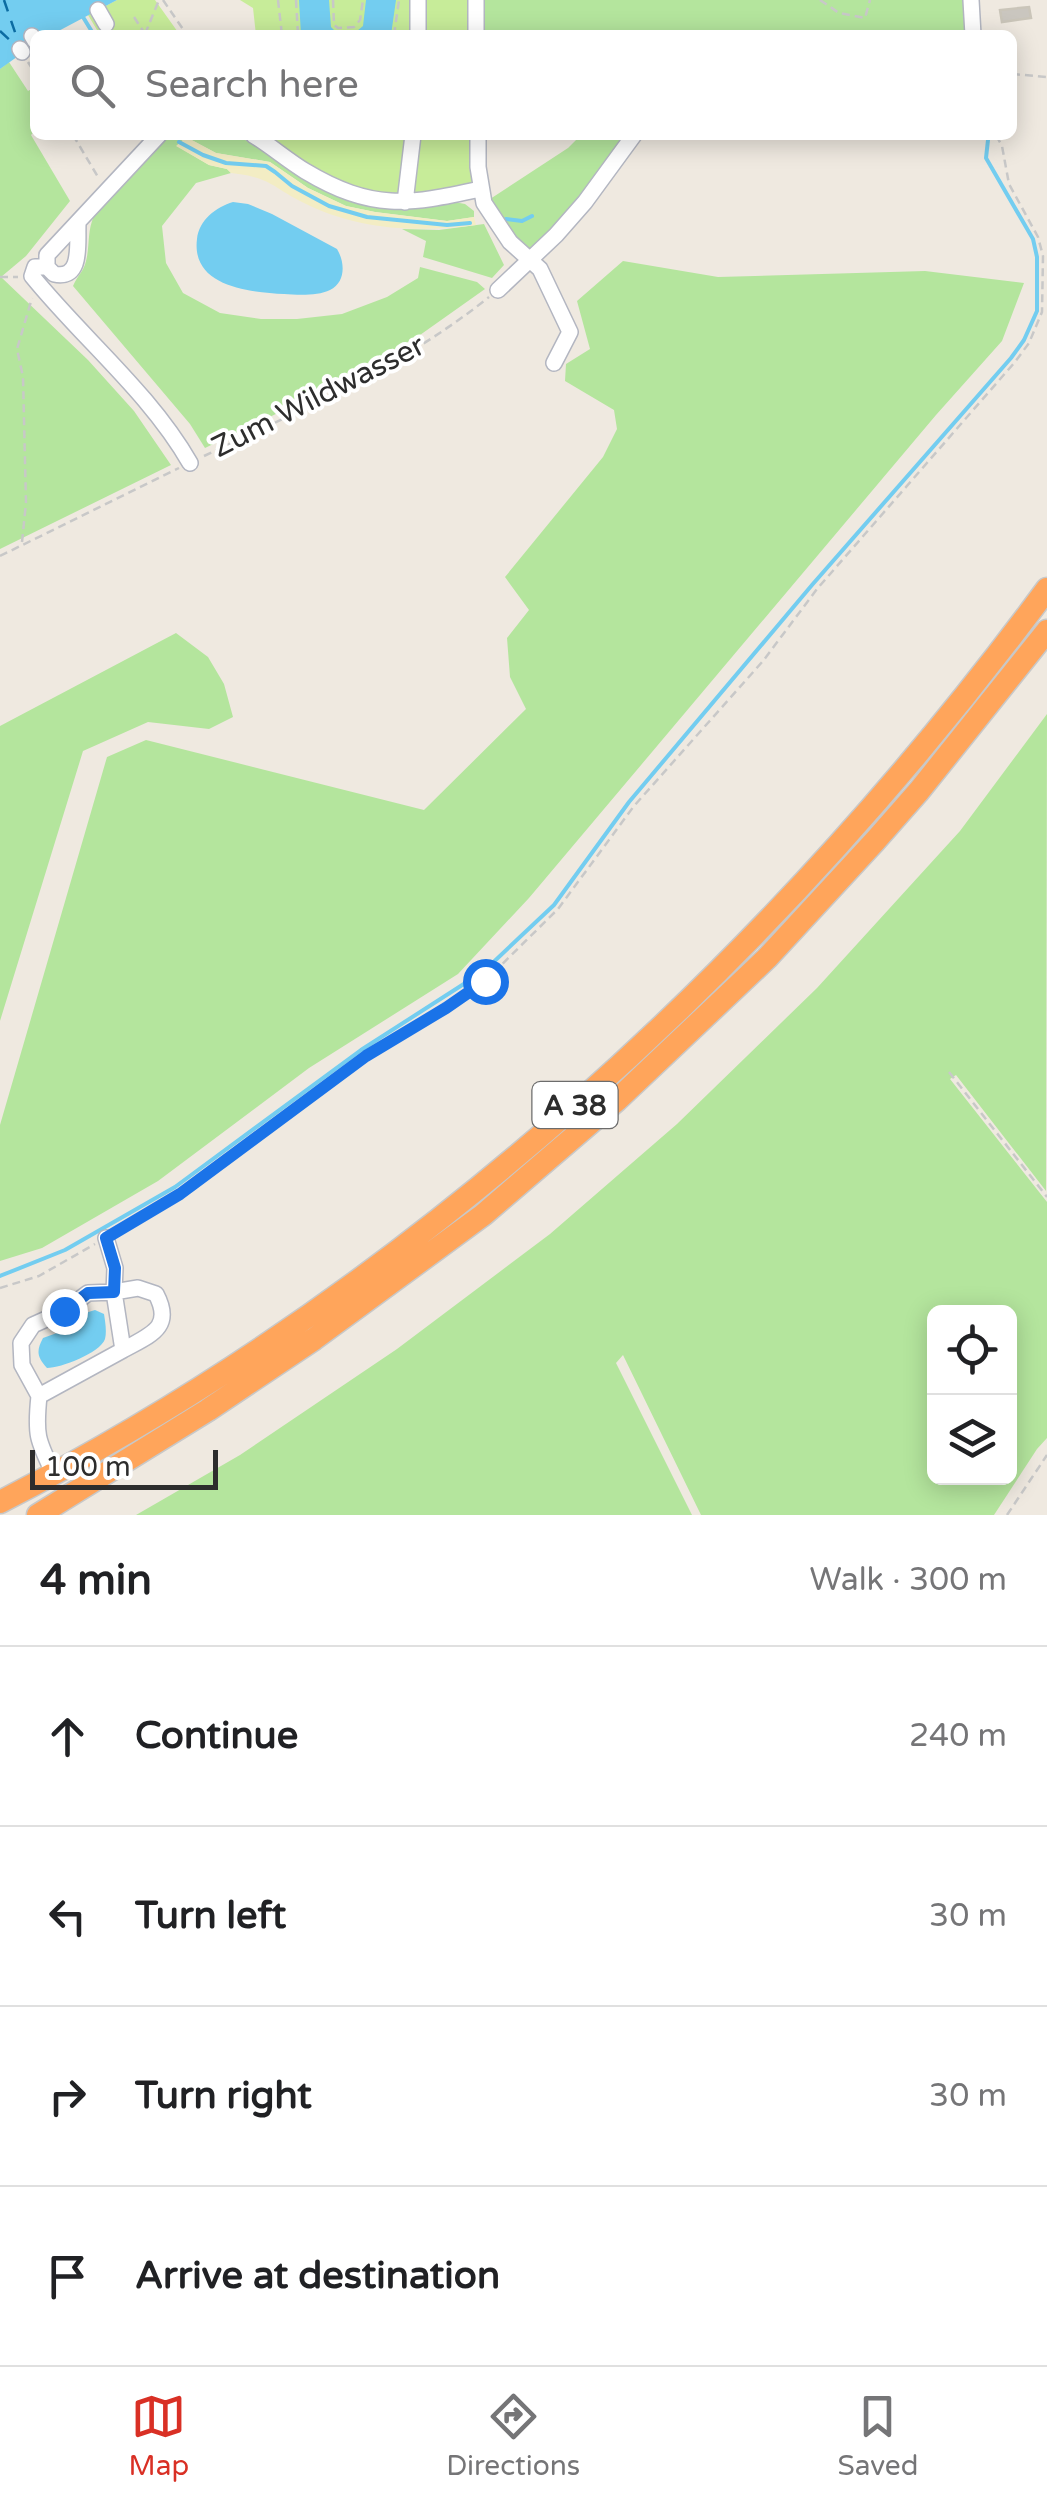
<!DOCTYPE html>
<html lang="en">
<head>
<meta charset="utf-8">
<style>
  body { margin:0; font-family:"Varela Round",sans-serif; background:#f2f2f2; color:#202124 }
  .controls { position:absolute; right:30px; bottom:30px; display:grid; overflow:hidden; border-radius:15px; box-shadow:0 5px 25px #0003 }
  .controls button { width:90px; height:90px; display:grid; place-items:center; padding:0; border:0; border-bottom:2px solid #e0e0e0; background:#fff; color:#202124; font:50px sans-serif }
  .scale { position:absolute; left:30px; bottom:25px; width:188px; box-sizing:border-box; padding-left:10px; border:5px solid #2d2d2d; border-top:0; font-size:28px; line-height:35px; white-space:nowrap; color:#2d2d2d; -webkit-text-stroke:8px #fff; paint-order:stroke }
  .stop { position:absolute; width:30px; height:30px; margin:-22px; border:8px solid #1a73e8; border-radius:50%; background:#fff }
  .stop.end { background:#1a73e8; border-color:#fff; box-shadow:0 2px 10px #0008 }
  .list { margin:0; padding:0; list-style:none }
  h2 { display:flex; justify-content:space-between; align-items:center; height:130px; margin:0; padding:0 40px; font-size:42px }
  h2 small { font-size:32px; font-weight:400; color:#757577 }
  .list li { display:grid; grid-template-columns:65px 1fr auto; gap:30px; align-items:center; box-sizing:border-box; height:180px; padding:0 40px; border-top:2px solid #e0e0e0 }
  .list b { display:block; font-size:38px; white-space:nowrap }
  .list em { font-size:32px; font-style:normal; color:#757577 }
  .icon { flex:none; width:55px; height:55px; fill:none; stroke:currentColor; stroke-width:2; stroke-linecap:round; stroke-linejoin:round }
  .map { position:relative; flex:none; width:1047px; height:1515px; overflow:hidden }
  .search { position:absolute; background:#fff; box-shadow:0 5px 25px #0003; left:30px; right:30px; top:30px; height:110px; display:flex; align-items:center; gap:25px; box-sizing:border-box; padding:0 35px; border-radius:15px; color:#757577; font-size:38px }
  .sheet { height:850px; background:#fff }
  nav { display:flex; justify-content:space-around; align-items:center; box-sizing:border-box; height:140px; border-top:2px solid #e0e0e0; background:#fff; font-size:28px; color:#757577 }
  nav a { display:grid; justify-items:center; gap:5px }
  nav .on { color:#d93025 }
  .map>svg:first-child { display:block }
</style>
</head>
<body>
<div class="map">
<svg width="1047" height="1515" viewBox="0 0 1047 1515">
  <rect width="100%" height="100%" fill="#efe9e0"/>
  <path fill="#b4e59d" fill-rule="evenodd" d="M476 0H971L973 35H476Z
    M9 62 28 91 35 87V131L31 135 70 201 26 256 1 277 88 360 134 411 171 465 0 549V69Z
    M168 135H237L340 197 371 207 410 209 454 202 465 204 474 211V217L447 221 375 212 346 206 308 188 270 162 216 153 186 137 177 146 209 165 227 169 231 173 196 183 162 226 166 263 183 293 220 313 261 319H297L342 314 387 297 418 278 420 267 477 282 485 289 420 335 338 384 205 448 190 424 73 286C77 276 84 271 86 261 90 246 87 231 94 216Z
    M581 135H634L530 259 484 203 568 148Z
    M484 224 504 265 492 278 423 257 426 241 402 229 439 230Z
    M623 261 718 277 925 271 1024 283 1002 341 936 415 529 898 458 974 309 1068 158 1181 42 1248 0 1261V1125L107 757 146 740 424 810 526 709 510 677 507 638 529 610 505 577 603 457 617 429 614 410 565 381 566 364 590 349 577 301Z
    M176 633 208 657 224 684 233 717 209 729 148 722 83 751 0 1021V726Z
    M1047 714 1046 1191 956 1075 950 1079 1047 1202V1438L1037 1449 994 1515H701L623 1355 616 1363 692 1515H136L240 1455 397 1349 550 1234 677 1124 817 988 960 831ZM934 1312H1010V1478H934Z"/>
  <path fill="#f3edc4" d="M186 137 216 153 270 162 308 188 346 206 375 212 447 221 474 217 476 225C416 233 357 230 302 202 271 186 269 177 231 173L227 169 209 165 176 146Z"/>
  <path fill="#c7ec99" d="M117 0H155L180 35H100L88 15Z
    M240 0H476V35H256L253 8Z
    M269 135H478L480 189 380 202 270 146Z"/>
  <path fill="#73cdf0" d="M0 0H117L51 35H35V44L0 69Z
    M299 0H329L331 27 336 32 357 31 363 26 366 0H396L391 35H301Z
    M233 202 248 204 272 214 337 249C345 262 346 282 330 290 318 296 298 295 284 294 250 292 191 287 197 239 199 220 216 207 233 202Z
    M95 1310 104 1314C105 1321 107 1331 105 1339 100 1353 61 1368 47 1368 37 1357 36 1351 43 1338L68 1329 82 1314Z"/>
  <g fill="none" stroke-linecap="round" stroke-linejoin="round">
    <path stroke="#73cdf0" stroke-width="4" d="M83 17 94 35
      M179 142 203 155 226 163 266 166 275 172 292 186 329 206 367 217 447 225 470 223
      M506 219 522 221 532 216
      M0 1276 65 1250 175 1187 361 1050 484 971 554 905 629 802 812 585 1011 358 1024 340 1037 311V257L1033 239 986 158 988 140"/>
    <path stroke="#0c6ca2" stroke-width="2.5" stroke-dasharray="12 10" stroke-linecap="butt" d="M4 0 18 41
      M0 31 14 44"/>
  </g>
  <path fill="#cac6bf" stroke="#cac5b9" stroke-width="2.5" d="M1029 7 1031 18 1002 22 1000 10Z"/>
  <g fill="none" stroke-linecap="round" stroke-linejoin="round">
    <defs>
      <path id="minor" d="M418 0V35
        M476 0V35
        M971 0 973 35
        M98 10 106 24
        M32 36 35 41
        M20 49 22 52
        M253 135C271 146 287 160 305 171 372 211 408 205 480 189
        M478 135V167L484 203 510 242 540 269 570 332 554 363
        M405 202 413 135
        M78 224C77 244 83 280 54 274L47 267V255L159 135
        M47 267H35L32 276C83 339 149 392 190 463
        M498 290 556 235 585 202 634 135
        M39 1396 22 1365 21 1343 33 1325 64 1311 88 1293 114 1292 138 1288 156 1294C174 1328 150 1335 123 1350
        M54 1474C37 1440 35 1434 39 1396L123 1350 114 1292 115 1268 106 1238"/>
      <path id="highway" d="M0 1502C412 1291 773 960 1047 589
        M38 1515 208 1410 314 1339 483 1215 617 1100 767 958 875 841 919 791 1047 631"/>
    </defs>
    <use href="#minor" stroke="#b3b6c1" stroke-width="18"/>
    <use href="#highway" stroke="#c8c8c8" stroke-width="25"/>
    <path stroke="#c8c8c8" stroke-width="2.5" stroke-dasharray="8 5" stroke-linecap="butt" d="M163 0 187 35
      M278 0 282 35
      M296 0 298 35
      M333 0 334 25 338 28 354 27 360 20 363 0
      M820 0 839 13 865 18 870 0
      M134 17 145 34
      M145 34 159 0
      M394 35 399 0
      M28 62 35 73
      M1012 74 1047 77
      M73 135 98 177
      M0 277H18
      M204 456C303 409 403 366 489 297
      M22 542 26 503 23 377 17 349 32 298
      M0 556 179 468
      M949 1072 1047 1197
      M119 1230 179 1194 366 1056 446 1008 485 981 558 909 634 806 763 661 817 589 1015 362 1029 343 1042 312 1043 256 1038 237 1009 184 1002 146 996 135
      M0 1288 39 1276 95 1244
      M1007 1515 1047 1455"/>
    <use href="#minor" stroke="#fff" stroke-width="15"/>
    <use href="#highway" stroke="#ffa55b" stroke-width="22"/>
  </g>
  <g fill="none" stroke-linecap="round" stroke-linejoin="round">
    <path stroke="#1a73e8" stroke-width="12" d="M64 1311 88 1293 114 1292 115 1268 106 1238 180 1194 366 1056 446 1008 485 981"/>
  </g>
  <g text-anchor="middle" stroke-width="8" stroke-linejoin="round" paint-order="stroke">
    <rect fill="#fff" stroke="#6c6c6c" stroke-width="2.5" x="532.5" y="1082" width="85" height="46" rx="8"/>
    <g font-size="28" font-weight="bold" fill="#2d2d2d">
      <text x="575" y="1115">A 38</text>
    </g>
    <g font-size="30" fill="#2d2d2d" stroke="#fff">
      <text transform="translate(318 396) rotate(-27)" y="10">Zum Wildwasser</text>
    </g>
  </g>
</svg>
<div class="controls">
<button><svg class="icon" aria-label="locate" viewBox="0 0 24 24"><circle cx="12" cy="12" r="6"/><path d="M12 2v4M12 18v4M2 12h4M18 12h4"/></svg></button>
<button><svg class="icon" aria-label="layers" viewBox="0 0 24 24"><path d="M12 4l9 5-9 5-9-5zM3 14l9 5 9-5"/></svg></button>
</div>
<div class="scale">100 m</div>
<div class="stop" style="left:485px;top:981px"></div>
<div class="stop end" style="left:64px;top:1311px"></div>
<div class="search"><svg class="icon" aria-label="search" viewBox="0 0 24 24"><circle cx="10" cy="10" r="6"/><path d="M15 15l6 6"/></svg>Search here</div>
</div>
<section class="sheet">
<h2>4 min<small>Walk · 300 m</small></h2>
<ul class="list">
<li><svg class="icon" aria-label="ahead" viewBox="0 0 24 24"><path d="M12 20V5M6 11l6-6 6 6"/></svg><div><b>Continue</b></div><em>240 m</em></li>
<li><svg class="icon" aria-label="left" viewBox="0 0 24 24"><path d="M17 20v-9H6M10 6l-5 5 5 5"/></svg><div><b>Turn left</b></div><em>30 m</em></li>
<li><svg class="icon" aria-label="right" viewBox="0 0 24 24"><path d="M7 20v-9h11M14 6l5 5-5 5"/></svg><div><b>Turn right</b></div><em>30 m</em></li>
<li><svg class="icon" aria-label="arrive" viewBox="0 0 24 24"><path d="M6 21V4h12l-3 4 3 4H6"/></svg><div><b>Arrive at destination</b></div></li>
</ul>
</section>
<nav>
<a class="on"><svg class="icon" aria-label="map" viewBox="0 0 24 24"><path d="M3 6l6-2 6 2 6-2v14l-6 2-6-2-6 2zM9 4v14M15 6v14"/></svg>Map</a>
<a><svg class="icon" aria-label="directions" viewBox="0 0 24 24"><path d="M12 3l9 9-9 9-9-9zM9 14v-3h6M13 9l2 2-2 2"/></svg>Directions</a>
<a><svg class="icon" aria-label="saved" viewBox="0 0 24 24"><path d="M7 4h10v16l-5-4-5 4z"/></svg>Saved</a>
</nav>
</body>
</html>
